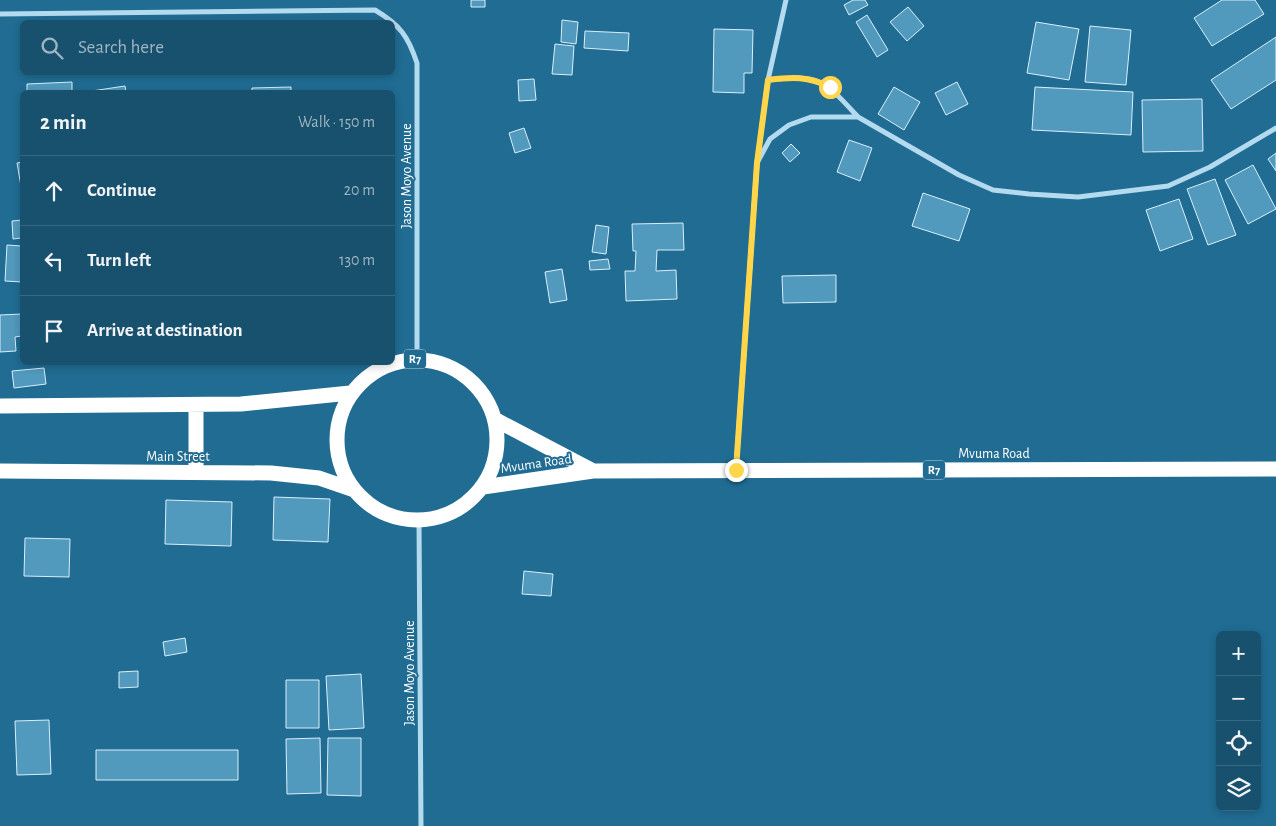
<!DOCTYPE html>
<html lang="en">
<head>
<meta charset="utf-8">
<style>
  body { margin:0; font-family:"Alegreya Sans",sans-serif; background:#255b76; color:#f1f3f6 }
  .controls { position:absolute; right:15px; bottom:15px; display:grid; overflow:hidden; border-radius:8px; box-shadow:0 2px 8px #0003 }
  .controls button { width:45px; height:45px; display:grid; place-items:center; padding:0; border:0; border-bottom:1px solid #366881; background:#18516e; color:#f1f3f6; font:25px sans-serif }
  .stop { position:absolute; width:15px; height:15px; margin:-11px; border:4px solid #ffd54a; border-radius:50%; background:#fff }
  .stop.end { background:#ffd54a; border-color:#fff; box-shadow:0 1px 5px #0008 }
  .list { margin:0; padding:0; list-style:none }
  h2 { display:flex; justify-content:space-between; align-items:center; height:65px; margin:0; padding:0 20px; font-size:21px }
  h2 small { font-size:16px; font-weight:400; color:#9fb5c2 }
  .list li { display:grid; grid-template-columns:32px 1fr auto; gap:15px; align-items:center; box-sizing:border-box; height:70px; padding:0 20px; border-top:1px solid #366881 }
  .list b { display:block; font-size:19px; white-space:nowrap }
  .list em { font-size:16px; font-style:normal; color:#9fb5c2 }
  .icon { flex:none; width:28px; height:28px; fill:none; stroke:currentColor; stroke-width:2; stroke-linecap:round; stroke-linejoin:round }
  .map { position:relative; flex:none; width:1276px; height:826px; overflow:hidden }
  .search { position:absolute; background:#18516e; box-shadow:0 2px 8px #0003; left:20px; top:20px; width:375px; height:55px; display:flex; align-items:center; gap:12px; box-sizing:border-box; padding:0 18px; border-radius:8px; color:#9fb5c2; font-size:19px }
  .panel { position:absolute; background:#18516e; box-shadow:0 2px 8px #0003; left:20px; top:90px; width:375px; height:275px; border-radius:8px }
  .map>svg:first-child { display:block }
</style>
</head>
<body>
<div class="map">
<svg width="1276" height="826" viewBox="0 0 1276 826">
  <rect width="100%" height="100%" fill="#206c93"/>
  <path fill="#5199bd" stroke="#d9effa" d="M471 0H485V7H471Z
    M853 0H865L868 5 849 15 844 5Z
    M1222 0H1255L1264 14 1212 46 1194 18Z
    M908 7 924 26 907 41 890 22Z
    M867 15 888 50 877 57 856 22Z
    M562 20 578 22 576 44 561 42Z
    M1036 22 1079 29 1069 80 1027 73Z
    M1090 26 1131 30 1126 85 1085 82Z
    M714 29 753 30 752 73H744V93L713 92Z
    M585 31 629 33 628 51 584 48Z
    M1276 37V80L1231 109 1211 80Z
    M555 44 574 46 572 75 552 74Z
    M534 79 536 100 519 101 518 80Z
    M72 82V92H27V84Z
    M957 82 968 104 946 115 935 93Z
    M125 86 126 92H85Z
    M291 87V92H252V88Z
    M894 87 920 102 904 130 878 114Z
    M1035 87 1133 92 1131 135 1032 130Z
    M1202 99 1203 151 1143 152 1142 100Z
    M524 128 531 148 515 153 509 133Z
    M849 140 872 148 860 181 837 172Z
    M791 144 800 153 790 162 782 153Z
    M1276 153V171L1268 159Z
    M22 162V192L17 163Z
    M1253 165 1276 209 1248 224 1225 180Z
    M1215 179 1236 235 1208 245 1187 189Z
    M923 193 970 209 959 241 912 226Z
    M1179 199 1193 239 1160 251 1146 210Z
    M22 220V238L13 239 12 221Z
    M683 223 684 250H657L656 271 676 270 677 299 626 301 625 271H635L636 251H633L632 224Z
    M596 225 609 227 606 254 592 252Z
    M7 245 22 246V282L5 281Z
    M608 259 610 269 590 270 589 261Z
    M562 269 567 300 550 303 545 272Z
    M836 275V302L783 303 782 276Z
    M22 314V336L15 337 16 351 0 352V315Z
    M44 368 46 384 14 388 12 371Z
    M274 497 330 499 328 542 273 540Z
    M166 500 232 502 231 546 165 544Z
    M25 538 70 539 69 577 24 576Z
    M524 571 553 574 551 596 522 594Z
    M185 638 187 652 165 656 163 642Z
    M138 671V687L119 688V672Z
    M361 674 364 728 329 730 326 676Z
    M286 680H319V728H286Z
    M49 720 51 774 17 775 15 721Z
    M320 738 321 793 287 794 286 739Z
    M328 738H361V796L327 795Z
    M96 750H238V780H96Z"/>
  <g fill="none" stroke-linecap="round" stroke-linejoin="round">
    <path stroke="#b3daee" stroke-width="5" d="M0 14 375 10C400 25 408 36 417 63V359
      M768 80C820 74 824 80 858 117
      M757 163 770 139 789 125 811 117H858L959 175 993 190 1029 194 1078 197 1168 186 1210 167 1276 128
      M736 470 757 163 768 80 786 0
      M419 520 421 826"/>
    <path stroke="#fff" stroke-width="15" d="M337 440a80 80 0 1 1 160 0a80 80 0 1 1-160 0Z
      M0 406 241 404 350 393
      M196 406V472
      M496 420 593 471
      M0 471 271 473 319 478 354 490
      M483 487 593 471 1276 469"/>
  </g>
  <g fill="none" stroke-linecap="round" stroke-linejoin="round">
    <path stroke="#ffd54a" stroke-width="6" d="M736 470 757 163 768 80C792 77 808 76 830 87"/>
  </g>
  <g text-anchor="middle" stroke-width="4" stroke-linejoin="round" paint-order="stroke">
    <g fill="#206c93" stroke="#bcd3df" stroke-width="1">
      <rect x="404" y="349.5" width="22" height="19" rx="4"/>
      <rect x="923" y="460.5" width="22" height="19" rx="4"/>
    </g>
    <g font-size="12" font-weight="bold" fill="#fff">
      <text x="415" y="363">R7</text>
      <text x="934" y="474">R7</text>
    </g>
    <g font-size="14" fill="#fff" stroke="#206c93">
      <text transform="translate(406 176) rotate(-90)" y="5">Jason Moyo Avenue</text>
      <text x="994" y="458">Mvuma Road</text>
      <text x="178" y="461">Main Street</text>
      <text transform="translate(536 463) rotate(-8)" y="5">Mvuma Road</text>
      <text transform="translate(409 673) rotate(-90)" y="5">Jason Moyo Avenue</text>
    </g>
  </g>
</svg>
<div class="controls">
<button>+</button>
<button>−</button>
<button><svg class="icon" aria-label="locate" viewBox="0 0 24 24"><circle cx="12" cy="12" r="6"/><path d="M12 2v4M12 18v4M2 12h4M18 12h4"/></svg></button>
<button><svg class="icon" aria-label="layers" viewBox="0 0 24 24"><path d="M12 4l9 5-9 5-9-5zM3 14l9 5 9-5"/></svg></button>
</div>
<div class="stop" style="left:830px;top:87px"></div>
<div class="stop end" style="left:736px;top:470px"></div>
<div class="search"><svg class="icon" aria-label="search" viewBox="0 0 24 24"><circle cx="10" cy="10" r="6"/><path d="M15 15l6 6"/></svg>Search here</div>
<section class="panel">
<h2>2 min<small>Walk · 150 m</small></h2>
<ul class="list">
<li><svg class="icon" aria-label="ahead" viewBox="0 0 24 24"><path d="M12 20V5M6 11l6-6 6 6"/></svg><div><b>Continue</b></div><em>20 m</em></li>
<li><svg class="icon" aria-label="left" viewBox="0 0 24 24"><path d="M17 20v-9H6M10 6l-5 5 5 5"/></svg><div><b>Turn left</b></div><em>130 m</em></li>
<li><svg class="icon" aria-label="arrive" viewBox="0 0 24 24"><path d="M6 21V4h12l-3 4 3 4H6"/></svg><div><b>Arrive at destination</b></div></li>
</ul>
</section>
</div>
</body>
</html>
